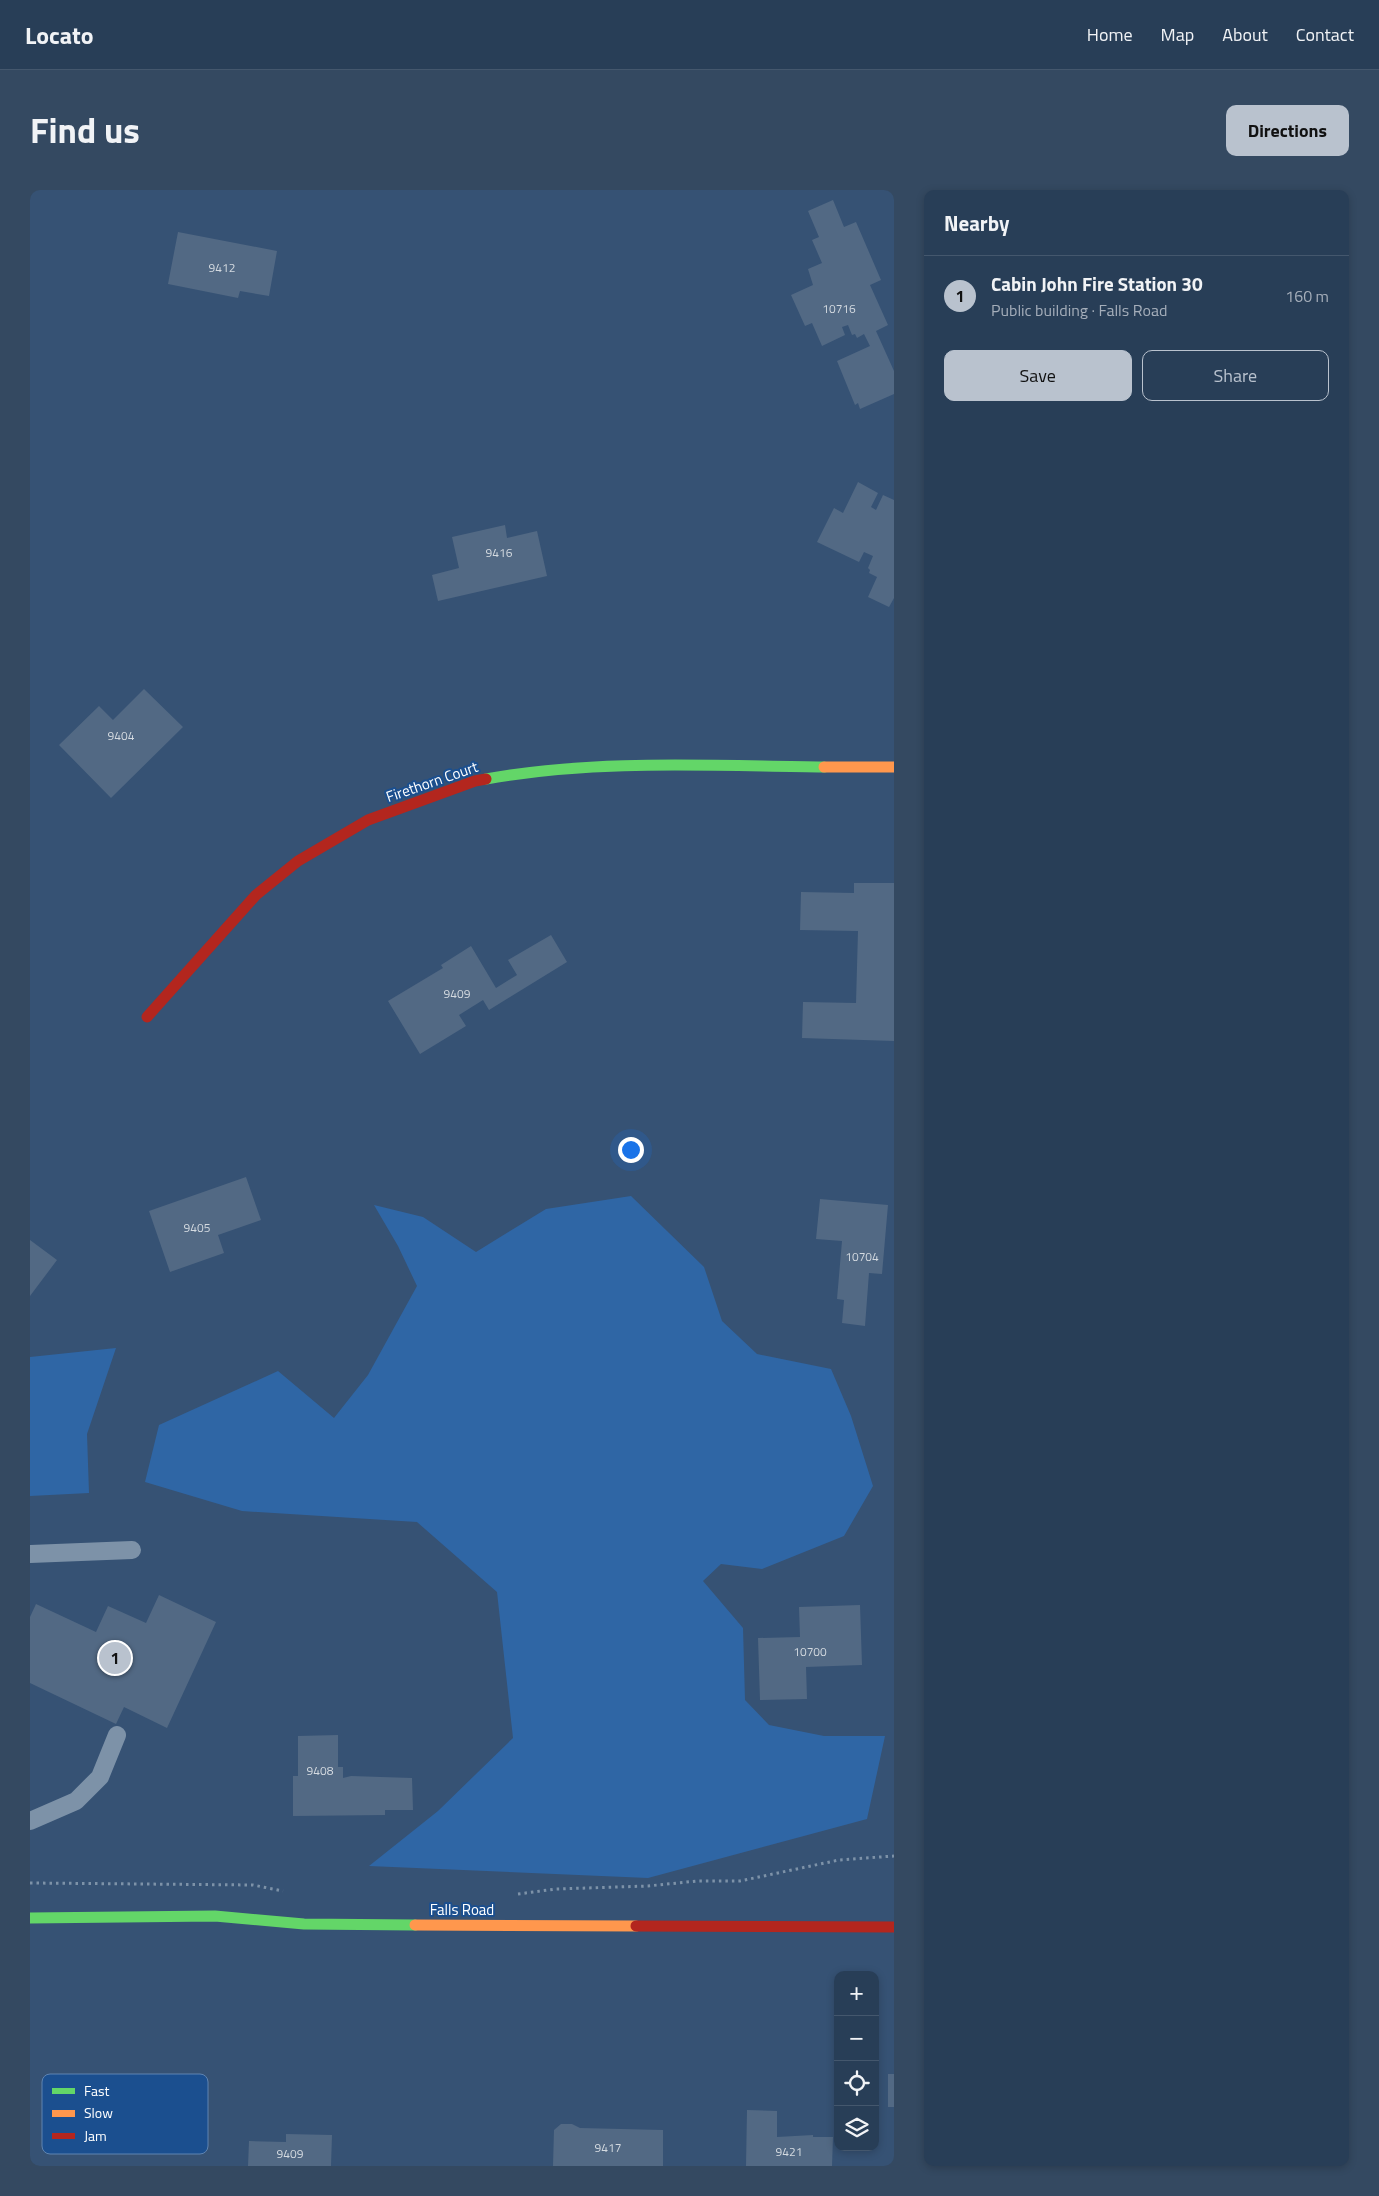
<!DOCTYPE html>
<html lang="en">
<head>
<meta charset="utf-8">
<style>
  body { margin:0; font-family:"Titillium Web",sans-serif; background:#344961; color:#f1f3f6 }
  .controls { position:absolute; right:15px; bottom:15px; display:grid; overflow:hidden; border-radius:10px; box-shadow:0 2px 8px #0003 }
  .controls button { width:45px; height:45px; display:grid; place-items:center; padding:0; border:0; border-bottom:1px solid #44576d; background:#283e57; color:#f1f3f6; font:25px sans-serif }
  .you { position:absolute; left:600px; top:959px; width:18px; height:18px; margin:-12px; border:4px solid #fff; border-radius:50%; background:#1a73e8; box-shadow:0 0 0 8px #1a73e833 }
  .badge { display:grid; place-items:center; width:32px; height:32px; border-radius:50%; background:#b9c2ce; color:#111; font-size:16px; font-weight:700 }
  .pin { position:absolute; translate:-50% -50%; border:2px solid #fff; box-shadow:0 1px 5px #0006 }
  .list { margin:0; padding:0; list-style:none }
  h2 { display:flex; justify-content:space-between; align-items:center; height:65px; margin:0; padding:0 20px; font-size:21px }
  h2 small { font-size:16px; font-weight:400; color:#a5aeba }
  .list li { display:grid; grid-template-columns:32px 1fr auto; gap:15px; align-items:center; box-sizing:border-box; height:80px; padding:0 20px; border-top:1px solid #44576d }
  .list b { display:block; font-size:19px; white-space:nowrap }
  .list p { margin:0; font-size:16px; white-space:nowrap; color:#a5aeba }
  .list em { font-size:16px; font-style:normal; color:#a5aeba }
  .actions { display:flex; gap:10px; padding:15px 20px }
  .actions a { flex:1; padding:11px 0; border:1px solid #b9c2ce; border-radius:10px; text-align:center; font-size:18px; color:#b9c2ce }
  .actions .main { background:#b9c2ce; color:#111 }
  .icon { flex:none; width:28px; height:28px; fill:none; stroke:currentColor; stroke-width:2; stroke-linecap:round; stroke-linejoin:round }
  .map { position:relative; flex:none; width:864px; height:1976px; overflow:hidden; border-radius:10px }
  header { display:flex; align-items:center; gap:30px; box-sizing:border-box; height:70px; padding:0 25px; background:#283e57; border-bottom:1px solid #44576d }
  header strong { font-size:24px }
  nav { display:flex; gap:28px; margin-inline-start:auto; font-size:18px }
  .intro { display:flex; align-items:center; justify-content:space-between; box-sizing:border-box; height:120px; padding:0 30px }
  h1 { margin:0; font-size:35px }
  .button { padding:12px 22px; border-radius:10px; background:#b9c2ce; color:#111; font-size:18px; font-weight:700 }
  main { display:flex; gap:30px; padding:0 30px }
  aside { flex:1; background:#283e57; border-radius:10px; box-shadow:0 2px 8px #0003 }
  .map>svg:first-child { display:block }
</style>
</head>
<body>
<header>
<strong>Locato</strong>
<nav><a>Home</a><a>Map</a><a>About</a><a>Contact</a></nav>
</header>
<div class="intro"><h1>Find us</h1><a class="button">Directions</a></div>
<main>
<div class="map">
<svg width="864" height="1976" viewBox="0 0 864 1976">
  <rect width="100%" height="100%" fill="#365274"/>
  <path fill="#2f66a5" d="M601 1006 674 1077 692 1131 727 1164 801 1179 821 1226 843 1296 814 1346 732 1379 691 1374 673 1391 713 1438 715 1510 739 1535 794 1546H855L837 1629 618 1688 339 1676 408 1621 483 1548 467 1402 387 1332 212 1321 115 1292 129 1235 248 1181 304 1228 338 1185 387 1096 368 1056 344 1015 393 1027 446 1062 516 1019Z
    M86 1158 57 1244 59 1303 0 1306V1167Z"/>
  <path fill="#526984" d="M803 10 814 37 826 32 851 90 840 95 858 135 846 141 864 181V204L830 219 828 213 825 215 807 171 840 156 834 144 827 148 825 144 822 145 818 135 812 137 815 145 792 156 782 133 775 136 761 105 783 95 778 79 792 73 782 50 789 47 778 21Z
    M148 42 247 61 239 106 210 101 208 108 138 94Z
    M828 292 848 303 841 317 846 320 853 305 864 310V408L859 417 838 407 847 387 839 383 840 380 838 378 843 366 834 362 829 372 787 352 804 318 813 323Z
    M475 335 477 348 507 341 517 386 408 411 402 385 429 378 422 347Z
    M114 499 153 537 81 608 29 555 69 516 83 530Z
    M824 693H864V851L772 848 773 812 826 813 828 741 770 740 771 702 824 703Z
    M521 745 537 772 459 820 453 810 429 825 436 836 390 864 358 811 413 778 411 775 441 756 466 798 487 785 478 770Z
    M216 987 231 1030 188 1045 194 1063 140 1082 119 1021Z
    M790 1009 858 1015 852 1084 839 1083 835 1136 812 1133 814 1110 807 1109 812 1051 786 1049Z
    M0 1050 27 1070 0 1106Z
    M129 1405 186 1432 137 1538 94 1517 86 1534 0 1493V1427L6 1414 66 1442 78 1416 116 1433Z
    M830 1415 832 1475 776 1477 777 1509 730 1510 728 1448 770 1447 769 1417Z
    M308 1545V1577H313V1588L321 1586 382 1588 383 1620H355V1625L263 1626V1586H268V1546Z
    M858 1884H864V1917H858Z
    M717 1920 747 1921V1947L783 1945V1947H803L802 1976H716Z
    M531 1934H542L550 1938 633 1940V1976H523L524 1940Z
    M256 1944 302 1945 301 1976H218L219 1951 256 1952Z"/>
  <g fill="none" stroke-linecap="round" stroke-linejoin="round">
    <path stroke="#7d92a8" stroke-width="3" stroke-dasharray="2.5 4" stroke-linecap="butt" d="M0 1693 223 1695 253 1701
      M488 1704 526 1699 618 1696 667 1691H710L809 1670 864 1666"/>
    <path stroke="#7d92a8" stroke-width="18" d="M0 1364 102 1360
      M0 1631 46 1611 70 1587 87 1545"/>
    <path stroke="#63d668" stroke-width="11" d="M456 589C567 569 682 576 794 577
      M0 1728 185 1726 274 1734 385 1735"/>
    <path stroke="#ff974d" stroke-width="11" d="M794 577H864
      M385 1735 606 1736"/>
    <path stroke="#b3261e" stroke-width="11" d="M117 827 226 705 268 671 338 630 445 591 456 589
      M606 1736 864 1737"/>
  </g>
  <g text-anchor="middle" stroke-width="4" stroke-linejoin="round" paint-order="stroke">
    <g font-size="12" fill="#d4dae0">
      <text x="192" y="82">9412</text>
      <text x="809" y="123">10716</text>
      <text x="469" y="367">9416</text>
      <text x="91" y="550">9404</text>
      <text x="427" y="808">9409</text>
      <text x="167" y="1042">9405</text>
      <text x="832" y="1071">10704</text>
      <text x="780" y="1466">10700</text>
      <text x="290" y="1585">9408</text>
      <text x="578" y="1962">9417</text>
      <text x="759" y="1966">9421</text>
      <text x="260" y="1968">9409</text>
    </g>
    <g font-size="15" fill="#fff" stroke="#1b4f8f">
      <text transform="translate(402 592) rotate(-19)" y="5">Firethorn Court</text>
      <text x="432" y="1725">Falls Road</text>
    </g>
  </g>
  <rect x="12" y="1884" width="166" height="80" rx="8" fill="#1b4f8f" stroke="#5f84b1" stroke-width="1"/>
  <rect x="22" y="1898" width="23" height="6" fill="#63d668"/>
  <rect x="22" y="1920" width="23" height="7" fill="#ff974d"/>
  <rect x="22" y="1943" width="23" height="6" fill="#b3261e"/>
  <g font-size="14" fill="#fff">
    <text x="54" y="1906">Fast</text>
    <text x="54" y="1928">Slow</text>
    <text x="54" y="1951">Jam</text>
  </g>
</svg>
<div class="controls">
<button>+</button>
<button>−</button>
<button><svg class="icon" aria-label="locate" viewBox="0 0 24 24"><circle cx="12" cy="12" r="6"/><path d="M12 2v4M12 18v4M2 12h4M18 12h4"/></svg></button>
<button><svg class="icon" aria-label="layers" viewBox="0 0 24 24"><path d="M12 4l9 5-9 5-9-5zM3 14l9 5 9-5"/></svg></button>
</div>
<div class="you"></div>
<div class="pin badge" style="left:85px;top:1468px">1</div>
</div>
<aside>
<h2>Nearby<small></small></h2>
<ul class="list">
<li><span class="badge">1</span><div><b>Cabin John Fire Station 30</b><p>Public building · Falls Road</p></div><em>160 m</em></li>
</ul>
<div class="actions"><a class="main">Save</a><a>Share</a></div>
</aside>
</main>
</body>
</html>
